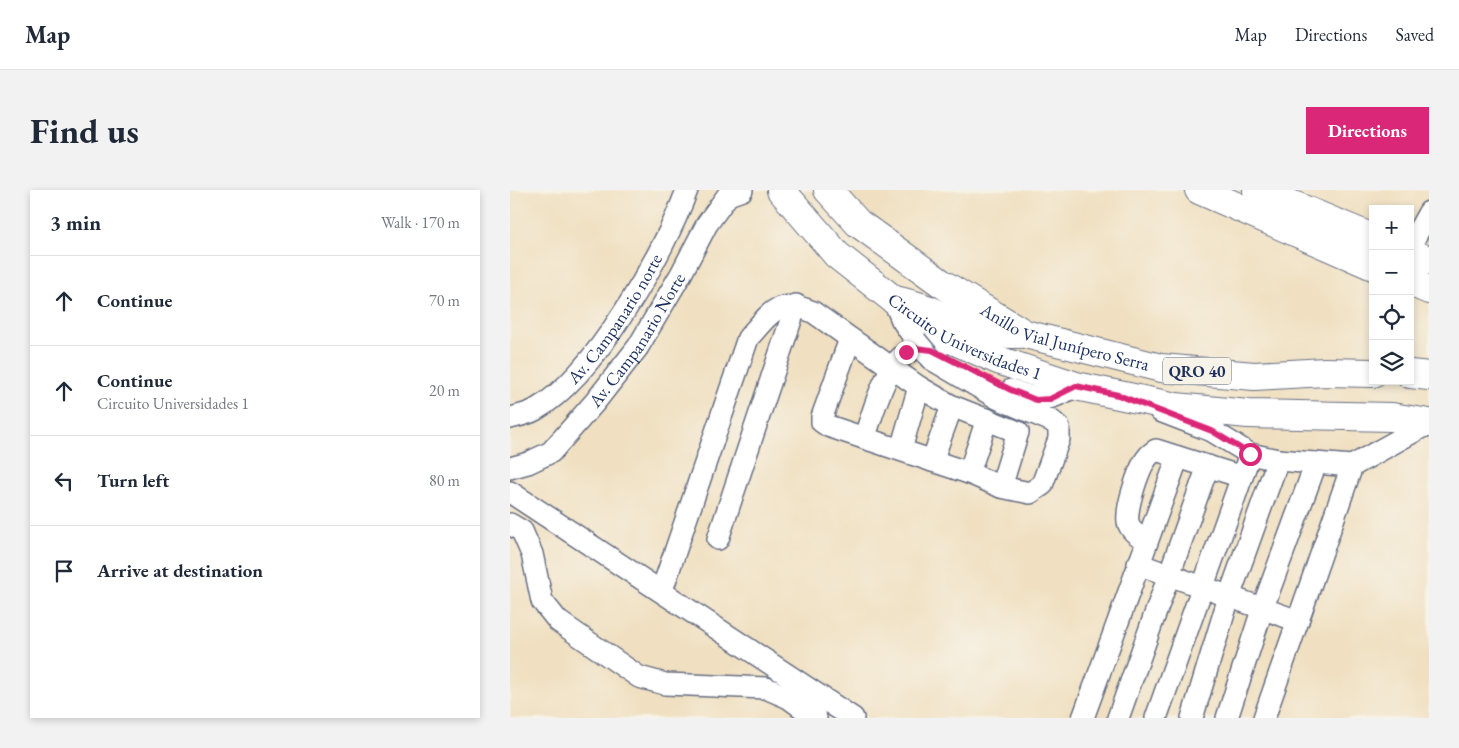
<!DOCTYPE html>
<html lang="en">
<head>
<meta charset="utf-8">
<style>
  body { margin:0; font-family:"EB Garamond",serif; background:#f2f2f3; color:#1f2937 }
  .controls { position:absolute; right:15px; top:15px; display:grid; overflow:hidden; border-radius:0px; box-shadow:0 2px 8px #0003 }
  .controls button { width:45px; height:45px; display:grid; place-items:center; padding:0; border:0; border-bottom:1px solid #e0e1e3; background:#fff; color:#1f2937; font:25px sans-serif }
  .stop { position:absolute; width:15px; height:15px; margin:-11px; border:4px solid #db2777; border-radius:50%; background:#fff }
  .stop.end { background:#db2777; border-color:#fff; box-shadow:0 1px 5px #0008 }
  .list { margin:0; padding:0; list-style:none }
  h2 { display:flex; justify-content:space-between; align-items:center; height:65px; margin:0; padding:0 20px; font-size:21px }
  h2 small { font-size:16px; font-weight:400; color:#747a83 }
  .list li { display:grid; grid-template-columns:32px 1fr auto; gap:15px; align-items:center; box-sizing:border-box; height:90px; padding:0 20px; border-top:1px solid #e0e1e3 }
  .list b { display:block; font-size:19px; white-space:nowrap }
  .list p { margin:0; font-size:16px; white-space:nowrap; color:#747a83 }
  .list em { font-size:16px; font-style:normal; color:#747a83 }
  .icon { flex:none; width:28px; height:28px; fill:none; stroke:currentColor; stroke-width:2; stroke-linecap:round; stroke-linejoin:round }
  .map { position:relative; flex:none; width:919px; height:528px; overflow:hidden; border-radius:0px }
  header { display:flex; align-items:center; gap:30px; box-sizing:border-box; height:70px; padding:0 25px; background:#fff; border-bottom:1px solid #e0e1e3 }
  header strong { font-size:24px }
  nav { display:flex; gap:28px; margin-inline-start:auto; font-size:18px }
  .intro { display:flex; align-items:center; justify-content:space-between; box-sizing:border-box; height:120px; padding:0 30px }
  h1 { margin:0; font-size:35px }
  .button { padding:12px 22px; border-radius:0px; background:#db2777; color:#fff; font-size:18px; font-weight:700 }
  main { display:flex; gap:30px; padding:0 30px }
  aside { flex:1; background:#fff; border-radius:0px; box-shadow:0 2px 8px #0003 }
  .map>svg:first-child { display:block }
</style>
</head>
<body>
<header>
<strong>Map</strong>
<nav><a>Map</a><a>Directions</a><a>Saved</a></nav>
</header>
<div class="intro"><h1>Find us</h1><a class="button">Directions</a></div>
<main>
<aside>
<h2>3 min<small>Walk · 170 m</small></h2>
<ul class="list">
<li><svg class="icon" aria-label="ahead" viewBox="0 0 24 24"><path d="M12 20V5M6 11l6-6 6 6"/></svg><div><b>Continue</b></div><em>70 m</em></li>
<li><svg class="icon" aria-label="ahead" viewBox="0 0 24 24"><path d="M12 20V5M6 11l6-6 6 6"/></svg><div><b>Continue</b><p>Circuito Universidades 1</p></div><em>20 m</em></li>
<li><svg class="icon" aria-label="left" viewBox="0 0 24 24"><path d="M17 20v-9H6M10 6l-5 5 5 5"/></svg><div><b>Turn left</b></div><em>80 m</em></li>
<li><svg class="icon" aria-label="arrive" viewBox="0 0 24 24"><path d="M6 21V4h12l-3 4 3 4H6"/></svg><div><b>Arrive at destination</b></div></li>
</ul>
</aside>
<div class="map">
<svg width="919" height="528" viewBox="0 0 919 528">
  <rect width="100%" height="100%" fill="#f7f3e8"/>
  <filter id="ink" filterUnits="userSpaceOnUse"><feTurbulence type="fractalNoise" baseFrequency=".02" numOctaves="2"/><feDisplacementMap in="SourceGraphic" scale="10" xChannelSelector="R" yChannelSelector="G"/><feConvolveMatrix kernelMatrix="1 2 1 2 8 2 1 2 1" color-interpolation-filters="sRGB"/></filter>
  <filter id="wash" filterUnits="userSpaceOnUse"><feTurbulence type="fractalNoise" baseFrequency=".0096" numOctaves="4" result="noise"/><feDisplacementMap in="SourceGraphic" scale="20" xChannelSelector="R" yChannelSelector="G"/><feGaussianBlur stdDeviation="1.12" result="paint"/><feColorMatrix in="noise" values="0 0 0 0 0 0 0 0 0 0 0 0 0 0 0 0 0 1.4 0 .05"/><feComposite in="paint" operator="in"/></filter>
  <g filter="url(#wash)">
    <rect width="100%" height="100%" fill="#f0e0c1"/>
  </g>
  <g filter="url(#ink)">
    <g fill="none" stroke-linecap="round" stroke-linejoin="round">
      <defs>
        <g id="minor">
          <path d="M900 56 919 22"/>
          <path d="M384 111 392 130 406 151"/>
          <path d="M340 149 312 227V232L318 236 459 283 491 297 520 303 532 295 549 249V237L542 231 487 208 421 169"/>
          <path d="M501 200C534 212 535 212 566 196"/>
          <path d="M650 221 702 241 740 264 768 270 842 276"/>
          <path id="s1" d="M0 228C8 226 18 224 25 220 85 186 154 63 177 0"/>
          <path d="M354 248C366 218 381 140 427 162"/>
          <path d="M391 259 409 197"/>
          <path d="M422 271 442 216"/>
          <path id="s2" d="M0 278 18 273 41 262 85 212 128 157 171 84 197 34 218 5 232 0"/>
          <path d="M459 283 477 229"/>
          <path d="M0 302 343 528"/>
          <path d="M0 334 12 341 22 364 32 411 48 431 129 487 155 494 256 498 279 508 306 528"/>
          <path d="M208 349 286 115"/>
          <path d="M637 350C629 346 623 343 619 335 613 324 629 278 637 268 639 265 643 262 646 260L668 267"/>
          <path d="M628 374 788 431"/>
          <path d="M152 400 238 148C261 123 267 107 303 122L409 197 442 216 508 242 491 297"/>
          <path d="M573 528 668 267 732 287"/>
          <path d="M608 528 698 276"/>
          <path d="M646 528 740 264"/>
          <path d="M682 528 719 407 768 270"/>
          <path d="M717 528 753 417 806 273"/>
          <path d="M754 528 842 276 919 233"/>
        </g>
        <g id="major">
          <path id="s3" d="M271 0 327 65 384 110 434 146 488 170 566 196 666 217 738 224 882 227 919 233"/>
          <path d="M689 0 863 76"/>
          <path d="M900 92 919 100"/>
        </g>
        <g id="highway">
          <path id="s4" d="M318 0 348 33 431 93 515 144 651 178 744 186 815 182 863 183"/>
          <path d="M747 0 863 48"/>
          <path d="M900 63 919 70"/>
          <path d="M384 110C427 117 463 146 508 144"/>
          <path d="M900 184 919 186"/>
        </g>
      </defs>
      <use href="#minor" stroke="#666d81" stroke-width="24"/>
      <use href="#major" stroke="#666d81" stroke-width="30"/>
      <use href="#highway" stroke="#666d81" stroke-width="30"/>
      <use href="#minor" stroke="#fff" stroke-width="21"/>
      <use href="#major" stroke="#fff" stroke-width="28"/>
      <use href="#highway" stroke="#fff" stroke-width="28"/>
      <defs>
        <path id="minor-bridge" d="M406 151 421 169"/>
      </defs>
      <use href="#minor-bridge" stroke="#666d81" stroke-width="24" stroke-linecap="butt"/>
      <use href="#minor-bridge" stroke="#fff" stroke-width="21"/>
    </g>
  </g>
  <g fill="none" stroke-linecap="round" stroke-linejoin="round" filter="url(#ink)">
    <path stroke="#db2777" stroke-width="6" d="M396 162 405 158 422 160 501 200 526 210 540 209 566 196 608 205 702 241 740 264"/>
  </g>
  <g text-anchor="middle" stroke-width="4" stroke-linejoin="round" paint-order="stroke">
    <rect fill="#f7f3e8" stroke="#5d6a87" stroke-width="1" x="653" y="167.5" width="68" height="27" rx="4"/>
    <g font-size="16" font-weight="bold" fill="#1b2f5e">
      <text x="687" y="187">QRO 40</text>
    </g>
    <g font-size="18" fill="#1b2f5e" stroke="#f7f3e8">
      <text dy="6" stroke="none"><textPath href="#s1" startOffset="149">Av. Campanario norte</textPath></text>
      <text dy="6" stroke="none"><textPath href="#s3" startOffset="239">Circuito Universidades 1</textPath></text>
      <text dy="6" stroke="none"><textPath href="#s4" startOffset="284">Anillo Vial Junípero Serra</textPath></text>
      <text dy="6" stroke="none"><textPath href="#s2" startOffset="186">Av. Campanario Norte</textPath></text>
    </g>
  </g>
</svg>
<div class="controls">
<button>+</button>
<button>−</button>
<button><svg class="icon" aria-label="locate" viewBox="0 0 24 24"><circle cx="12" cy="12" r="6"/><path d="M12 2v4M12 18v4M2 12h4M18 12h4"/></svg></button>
<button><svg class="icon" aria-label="layers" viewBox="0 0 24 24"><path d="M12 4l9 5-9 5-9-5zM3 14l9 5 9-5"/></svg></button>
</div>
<div class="stop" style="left:740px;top:264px"></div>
<div class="stop end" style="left:396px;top:162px"></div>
</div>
</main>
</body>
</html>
